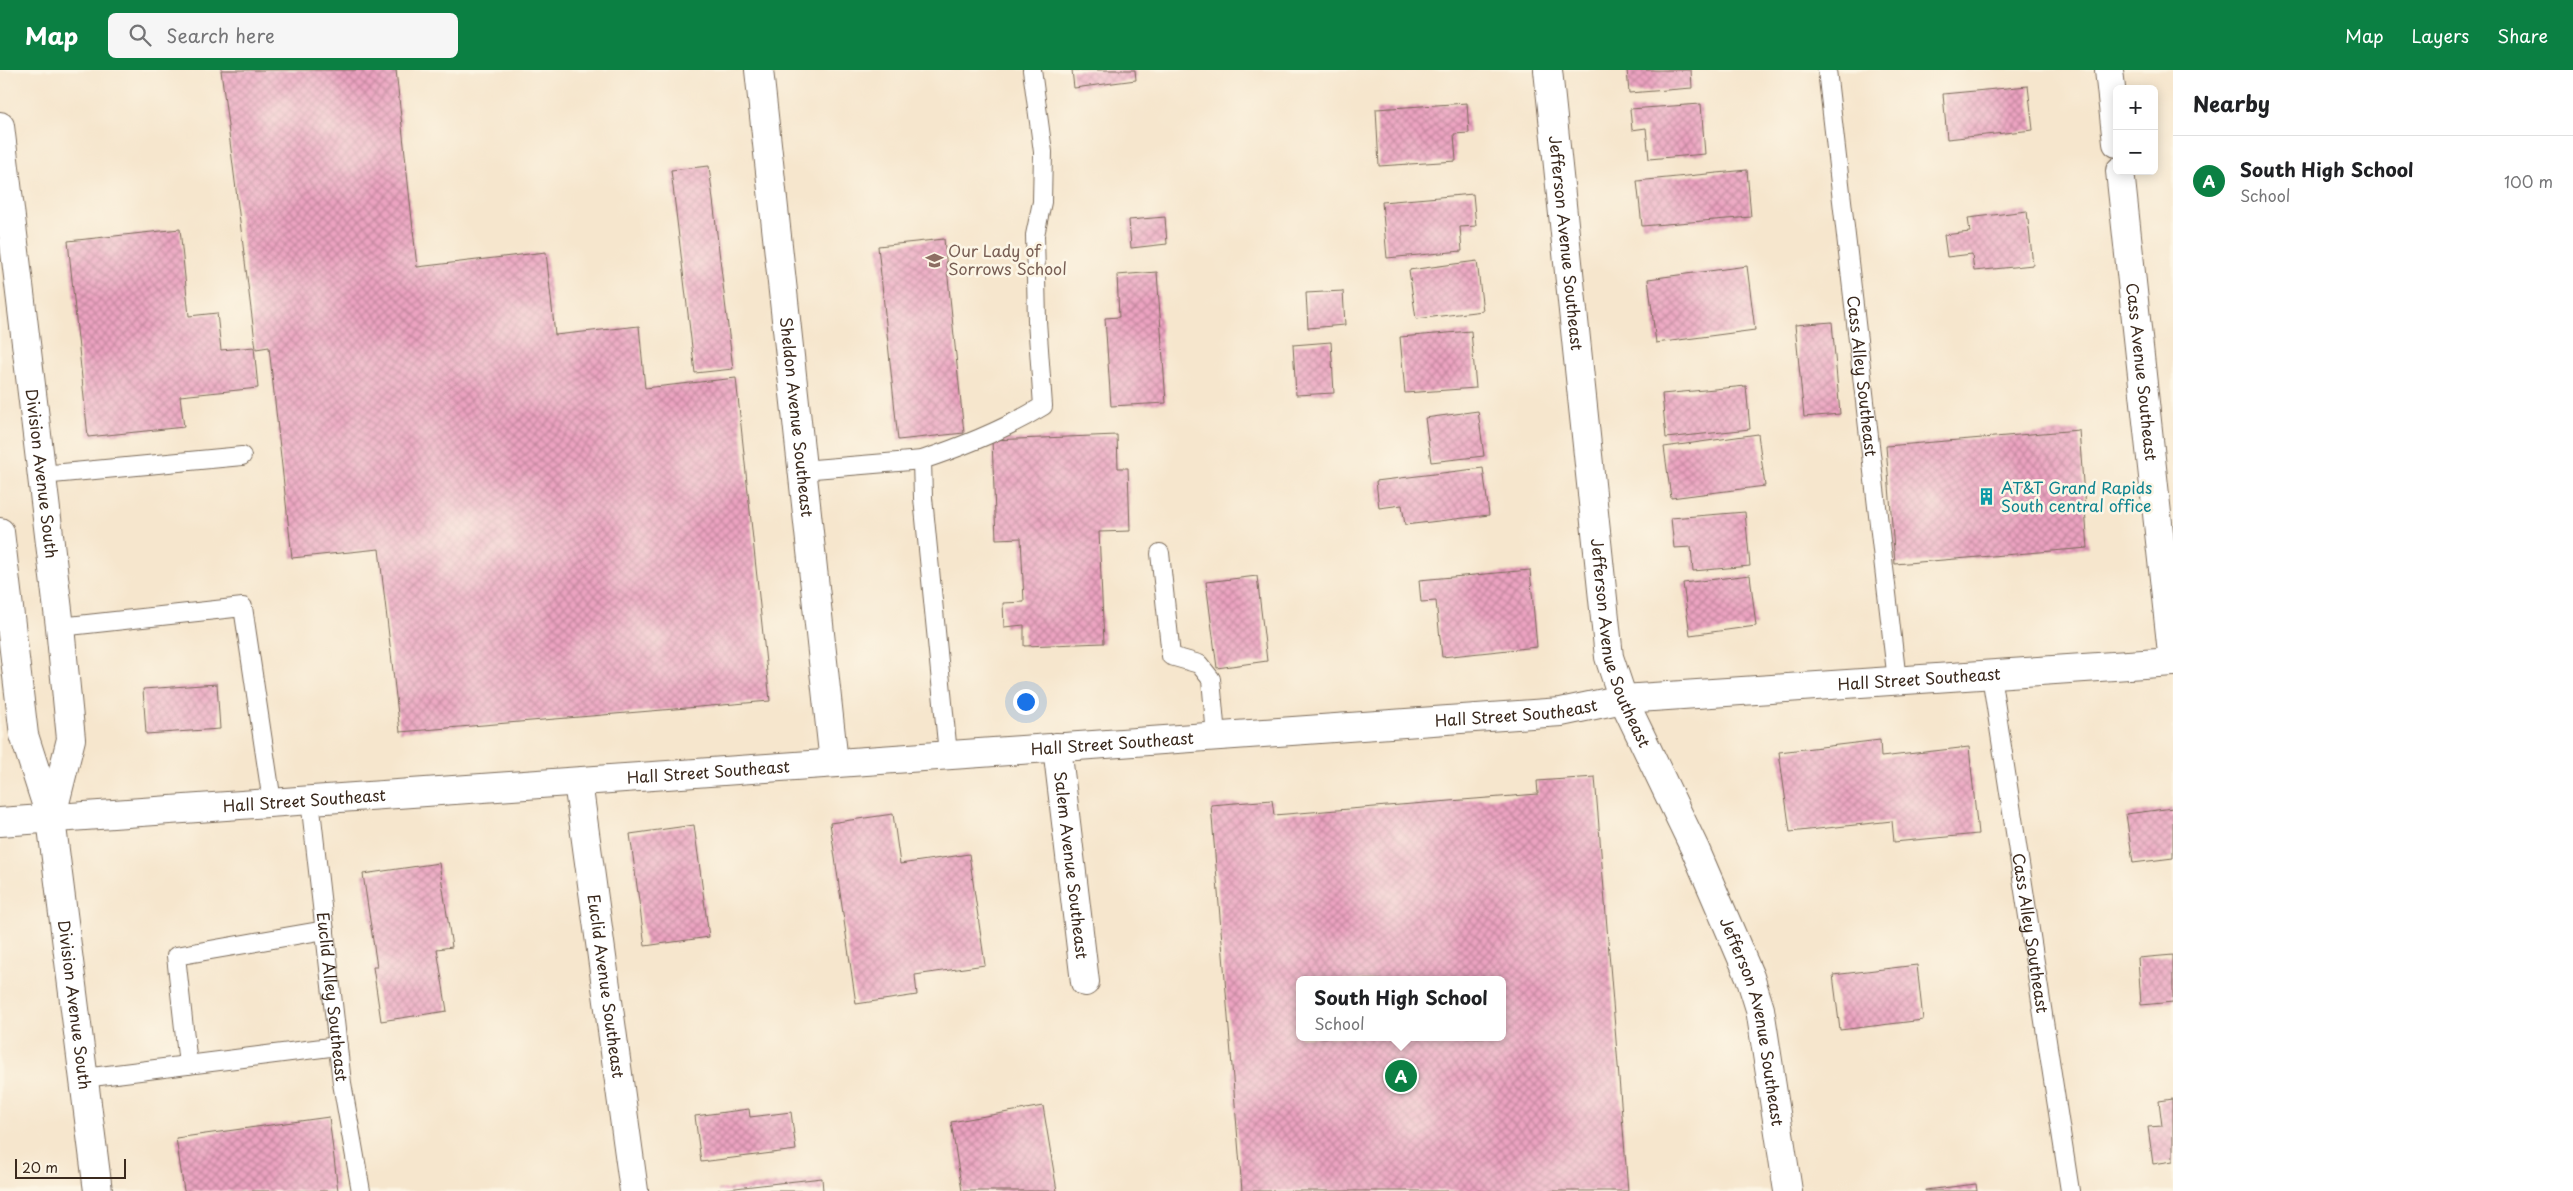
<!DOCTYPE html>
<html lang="en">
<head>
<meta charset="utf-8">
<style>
  body { margin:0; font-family:"Playpen Sans",sans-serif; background:#f6f6f6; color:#202124 }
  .controls { position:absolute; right:15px; top:15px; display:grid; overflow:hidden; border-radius:8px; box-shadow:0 2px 12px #0003 }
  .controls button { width:45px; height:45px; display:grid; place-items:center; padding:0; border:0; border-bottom:1px solid #e0e0e0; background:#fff; color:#202124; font:25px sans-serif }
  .scale { position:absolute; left:15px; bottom:12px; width:111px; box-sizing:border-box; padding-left:5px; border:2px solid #3b2a1e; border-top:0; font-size:14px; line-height:18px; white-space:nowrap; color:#3b2a1e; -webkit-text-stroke:4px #fcf5e5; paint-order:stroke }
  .you { position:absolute; left:1025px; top:631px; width:18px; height:18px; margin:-12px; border:4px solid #fff; border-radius:50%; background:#1a73e8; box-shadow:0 0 0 8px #1a73e833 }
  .badge { display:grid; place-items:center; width:32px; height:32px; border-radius:50%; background:#0b8043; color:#fff; font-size:16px; font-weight:700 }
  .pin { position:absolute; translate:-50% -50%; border:2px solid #fff; box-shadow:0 1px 5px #0006 }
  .popup { position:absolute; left:1296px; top:906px; width:210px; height:65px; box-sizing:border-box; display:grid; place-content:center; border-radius:8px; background:#fff; filter:drop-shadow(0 1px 4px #0005); font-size:16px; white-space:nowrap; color:#757577 }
  .popup b { font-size:19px; color:#202124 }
  .popup::after { content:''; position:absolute; left:50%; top:100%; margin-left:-10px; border:10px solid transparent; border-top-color:#fff }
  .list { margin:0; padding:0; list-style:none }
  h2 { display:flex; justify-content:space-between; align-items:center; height:65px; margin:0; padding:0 20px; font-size:21px }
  h2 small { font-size:16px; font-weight:400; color:#757577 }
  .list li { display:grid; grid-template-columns:32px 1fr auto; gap:15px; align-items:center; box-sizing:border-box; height:90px; padding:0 20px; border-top:1px solid #e0e0e0 }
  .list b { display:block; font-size:19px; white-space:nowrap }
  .list p { margin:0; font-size:16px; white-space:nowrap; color:#757577 }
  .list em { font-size:16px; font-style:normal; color:#757577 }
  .icon { flex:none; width:28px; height:28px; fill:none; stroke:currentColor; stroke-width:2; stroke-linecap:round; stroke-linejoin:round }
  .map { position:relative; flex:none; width:2173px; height:1121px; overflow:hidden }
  header { display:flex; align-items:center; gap:30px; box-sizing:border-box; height:70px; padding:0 25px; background:#0b8043; color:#fff }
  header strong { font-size:24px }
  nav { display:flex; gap:28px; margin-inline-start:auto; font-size:18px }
  .search { width:350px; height:45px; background:#f6f6f6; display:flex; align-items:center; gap:12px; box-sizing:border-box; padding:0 18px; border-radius:8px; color:#757577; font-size:19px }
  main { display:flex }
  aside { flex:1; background:#fff }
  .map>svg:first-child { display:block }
</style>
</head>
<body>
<header>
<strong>Map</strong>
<div class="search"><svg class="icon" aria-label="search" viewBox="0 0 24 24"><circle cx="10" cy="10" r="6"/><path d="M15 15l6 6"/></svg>Search here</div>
<nav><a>Map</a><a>Layers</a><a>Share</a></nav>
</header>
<main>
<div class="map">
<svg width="2173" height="1121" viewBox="0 0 2173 1121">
  <defs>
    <pattern id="building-cross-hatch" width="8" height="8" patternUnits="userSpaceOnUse" patternTransform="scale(1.25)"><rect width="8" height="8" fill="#eca3c1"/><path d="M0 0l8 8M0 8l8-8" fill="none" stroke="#c0859c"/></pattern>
  </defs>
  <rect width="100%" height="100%" fill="#fcf5e5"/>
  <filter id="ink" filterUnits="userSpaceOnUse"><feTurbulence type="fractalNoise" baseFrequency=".02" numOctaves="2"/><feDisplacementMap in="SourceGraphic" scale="10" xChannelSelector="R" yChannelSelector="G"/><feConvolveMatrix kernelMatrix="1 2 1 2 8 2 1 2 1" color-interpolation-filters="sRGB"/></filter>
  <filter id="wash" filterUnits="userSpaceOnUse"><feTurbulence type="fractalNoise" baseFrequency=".0096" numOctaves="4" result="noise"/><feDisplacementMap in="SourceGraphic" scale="20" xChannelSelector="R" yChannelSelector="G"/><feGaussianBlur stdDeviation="1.12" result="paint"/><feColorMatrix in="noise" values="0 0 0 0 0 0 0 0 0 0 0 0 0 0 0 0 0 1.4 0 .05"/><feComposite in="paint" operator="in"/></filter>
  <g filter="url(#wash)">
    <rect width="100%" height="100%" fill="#f6e6cd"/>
    <g id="blocks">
      <path fill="url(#building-cross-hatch)" fill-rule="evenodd" d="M221 0H396L417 197 546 182 555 265 639 256 645 318 736 308 770 631 400 662 379 479 292 488 269 277 256 279Z
        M1072 0H1135L1136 10 1074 18Z
        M1627 0H1691L1692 18 1629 23Z
        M2028 16 2033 60 1947 69 1943 24Z
        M1467 33 1469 63 1454 64 1456 91 1379 96 1376 39Z
        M1701 34 1705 84 1649 89 1646 58 1632 60 1630 39Z
        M709 96 733 299 695 303 671 100Z
        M1747 100 1751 147 1642 156 1637 111Z
        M1473 124 1476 156 1460 157 1462 181 1387 188 1382 132Z
        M2027 141 2033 195 1974 201 1972 184 1947 187 1944 165 1970 162 1968 148Z
        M1165 147 1167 174 1131 178 1129 150Z
        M180 159 189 246 217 243 221 280 254 277 258 318 180 326 184 357 88 367 68 171Z
        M944 169 964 363 898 370 878 176Z
        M1477 191 1483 241 1416 249 1409 200Z
        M1747 196 1755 260 1656 273 1648 209Z
        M1157 202 1166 333 1111 336 1105 248 1119 247 1117 205Z
        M1343 221 1345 255 1308 258 1306 223Z
        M1832 252 1840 344 1804 347 1795 255Z
        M1471 261 1476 318 1405 323 1400 267Z
        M1331 272 1334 323 1296 325 1293 275Z
        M1746 316 1750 359 1666 368 1662 324Z
        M1478 341 1484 386 1431 392 1425 348Z
        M2079 360 2088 478 1895 494 1886 376Z
        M1758 364 1765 416 1671 428 1664 377Z
        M1117 365 1118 398H1128L1130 461 1099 462 1104 573 1024 576V555L1004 557 1003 533 1024 532 1021 468 996 469 992 370Z
        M1483 398 1489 445 1405 455 1402 435 1379 438 1376 411Z
        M1745 442 1750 496 1693 501 1691 477 1674 478 1671 448Z
        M1530 500 1537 577 1442 587 1436 531 1421 532 1419 510Z
        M1750 505 1756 556 1690 565 1683 513Z
        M1257 506 1267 591 1217 598 1206 512Z
        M217 614 220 659 146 664 143 619Z
        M1880 670 1881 687 1969 677 1978 764 1894 772 1892 751 1790 762 1779 682Z
        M1595 707 1628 1121H1242L1211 735 1272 730 1274 745 1538 724 1537 711ZM1300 910H1502V967H1300Z
        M2173 738V788L2133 793 2126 744Z
        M893 744 900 794 969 784 985 895 915 905 917 925 856 934 830 753Z
        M694 755 709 867 645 876 630 764Z
        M439 793 452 877 437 879 447 941 381 951 373 897H377L363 804Z
        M2173 885V932L2141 935 2138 888Z
        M1917 895 1923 950 1840 960 1833 905Z
        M2173 1029V1091L2153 1094 2148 1057 2162 1056 2159 1031Z
        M1043 1036 1057 1121H962L951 1052Z
        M749 1039 750 1047 791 1042 796 1080 701 1092 695 1046Z
        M329 1047 338 1121H184L176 1068Z
        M822 1108 823 1121H718V1120Z
        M1976 1114 1977 1121H1925V1120Z"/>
    </g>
  </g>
  <g filter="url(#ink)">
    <use href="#blocks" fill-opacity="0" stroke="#7c6c5b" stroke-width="1"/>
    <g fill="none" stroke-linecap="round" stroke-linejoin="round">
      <defs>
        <g id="service">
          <path id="s1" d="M1827 0 1897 611"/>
          <path d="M802 400 922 390"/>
          <path d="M42 405 242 386"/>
          <path d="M1160 483 1171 586 1199 594 1211 609 1216 666"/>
          <path d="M60 557 243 537 272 732"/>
          <path id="s2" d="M1991 605 2070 1121"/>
          <path d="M948 684 923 428 922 390C964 376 1006 359 1043 336L1037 251 1035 165 1042 132 1043 82 1032 0"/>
          <path id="s3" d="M310 730 342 1013 361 1121"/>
          <path d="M188 995 176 886 325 860"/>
          <path d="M84 1008 338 976"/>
        </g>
        <g id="minor">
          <path id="s4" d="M759 0 834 693"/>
          <path id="s5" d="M1548 0 1609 587 1623 629 1695 779 1750 907 1760 939 1788 1121"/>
          <path d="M2109 0 2117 73"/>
          <path id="s6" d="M2120 101 2173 592"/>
          <path id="s7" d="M1057 677 1085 912"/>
          <path id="s8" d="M578 712 634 1121"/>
        </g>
        <g id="secondary">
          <path id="s9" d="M0 752 1561 642 1623 629 2173 592"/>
        </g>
        <g id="primary">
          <path id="s10" d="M0 56 60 557 71 669 51 749"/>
          <path id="s11" d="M0 462 24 665 51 749 98 1121"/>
        </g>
      </defs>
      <use href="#service" stroke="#7c6c5b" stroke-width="20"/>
      <use href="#minor" stroke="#7c6c5b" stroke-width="30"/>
      <use href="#secondary" stroke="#7c6c5b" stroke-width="30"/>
      <use href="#primary" stroke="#7c6c5b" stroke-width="30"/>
      <use href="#service" stroke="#fff" stroke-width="18"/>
      <use href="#minor" stroke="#fff" stroke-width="28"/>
      <use href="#secondary" stroke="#fff" stroke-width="28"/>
      <use href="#primary" stroke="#fff" stroke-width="28"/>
    </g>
  </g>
  <defs>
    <symbol id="school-bare" viewBox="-9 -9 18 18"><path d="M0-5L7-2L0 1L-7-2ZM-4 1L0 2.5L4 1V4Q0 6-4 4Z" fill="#8d6e63" stroke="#fcf5e5" stroke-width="2.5" paint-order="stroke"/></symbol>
    <symbol id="building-bare" viewBox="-9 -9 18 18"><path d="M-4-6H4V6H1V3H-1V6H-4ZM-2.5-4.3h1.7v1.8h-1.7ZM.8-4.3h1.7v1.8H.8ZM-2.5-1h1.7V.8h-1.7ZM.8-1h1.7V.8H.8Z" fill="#0f9aa8" stroke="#fcf5e5" stroke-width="2.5" paint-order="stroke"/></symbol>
  </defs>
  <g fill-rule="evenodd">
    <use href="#school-bare" x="922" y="178" width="25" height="25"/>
    <use href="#building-bare" x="1974" y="414" width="25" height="25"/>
  </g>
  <g text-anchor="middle" stroke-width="5" stroke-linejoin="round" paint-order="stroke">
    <g font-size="16" fill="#3b2a1e" stroke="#fcf5e5">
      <text dy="6" stroke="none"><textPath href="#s5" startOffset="174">Jefferson Avenue Southeast</textPath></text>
      <text dy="6" stroke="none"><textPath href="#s6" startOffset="202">Cass Avenue Southeast</textPath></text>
      <text dy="6" stroke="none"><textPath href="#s1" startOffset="308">Cass Alley Southeast</textPath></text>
      <text dy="6" stroke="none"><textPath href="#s4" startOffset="349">Sheldon Avenue Southeast</textPath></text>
      <text dy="6" stroke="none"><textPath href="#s10" startOffset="350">Division Avenue South</textPath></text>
      <text dy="6" stroke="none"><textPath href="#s5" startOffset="579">Jefferson Avenue Southeast</textPath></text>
      <text dy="6" stroke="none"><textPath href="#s9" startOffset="1925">Hall Street Southeast</textPath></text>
      <text dy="6" stroke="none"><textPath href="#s9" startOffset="1520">Hall Street Southeast</textPath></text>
      <text dy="6" stroke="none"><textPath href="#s9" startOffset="1115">Hall Street Southeast</textPath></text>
      <text dy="6" stroke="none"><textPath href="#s9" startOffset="710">Hall Street Southeast</textPath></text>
      <text dy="6" stroke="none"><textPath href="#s9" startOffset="305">Hall Street Southeast</textPath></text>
      <text dy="6" stroke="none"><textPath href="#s7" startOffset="119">Salem Avenue Southeast</textPath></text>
      <text dy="6" stroke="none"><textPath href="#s2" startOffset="261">Cass Alley Southeast</textPath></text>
      <text dy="6" stroke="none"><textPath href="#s8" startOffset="206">Euclid Avenue Southeast</textPath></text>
      <text dy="6" stroke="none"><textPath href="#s3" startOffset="198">Euclid Alley Southeast</textPath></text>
      <text dy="6" stroke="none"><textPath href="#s11" startOffset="480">Division Avenue South</textPath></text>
      <text dy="6" stroke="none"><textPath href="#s5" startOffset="984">Jefferson Avenue Southeast</textPath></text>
    </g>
    <g font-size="16" fill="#785e54" stroke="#fcf5e5" text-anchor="start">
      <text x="948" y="187">Our Lady of<tspan x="948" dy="18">Sorrows School</tspan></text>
    </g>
    <g font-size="16" fill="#0d838f" stroke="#fcf5e5" text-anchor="start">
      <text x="2001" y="424">AT&amp;T Grand Rapids<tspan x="2001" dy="18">South central office</tspan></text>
    </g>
  </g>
</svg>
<div class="controls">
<button>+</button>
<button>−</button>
</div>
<div class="scale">20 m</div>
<div class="you"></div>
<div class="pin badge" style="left:1401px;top:1006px">A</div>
<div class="popup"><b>South High School</b>School</div>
</div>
<aside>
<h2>Nearby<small></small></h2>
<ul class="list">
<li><span class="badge">A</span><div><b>South High School</b><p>School</p></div><em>100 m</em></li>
</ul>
</aside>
</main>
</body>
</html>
